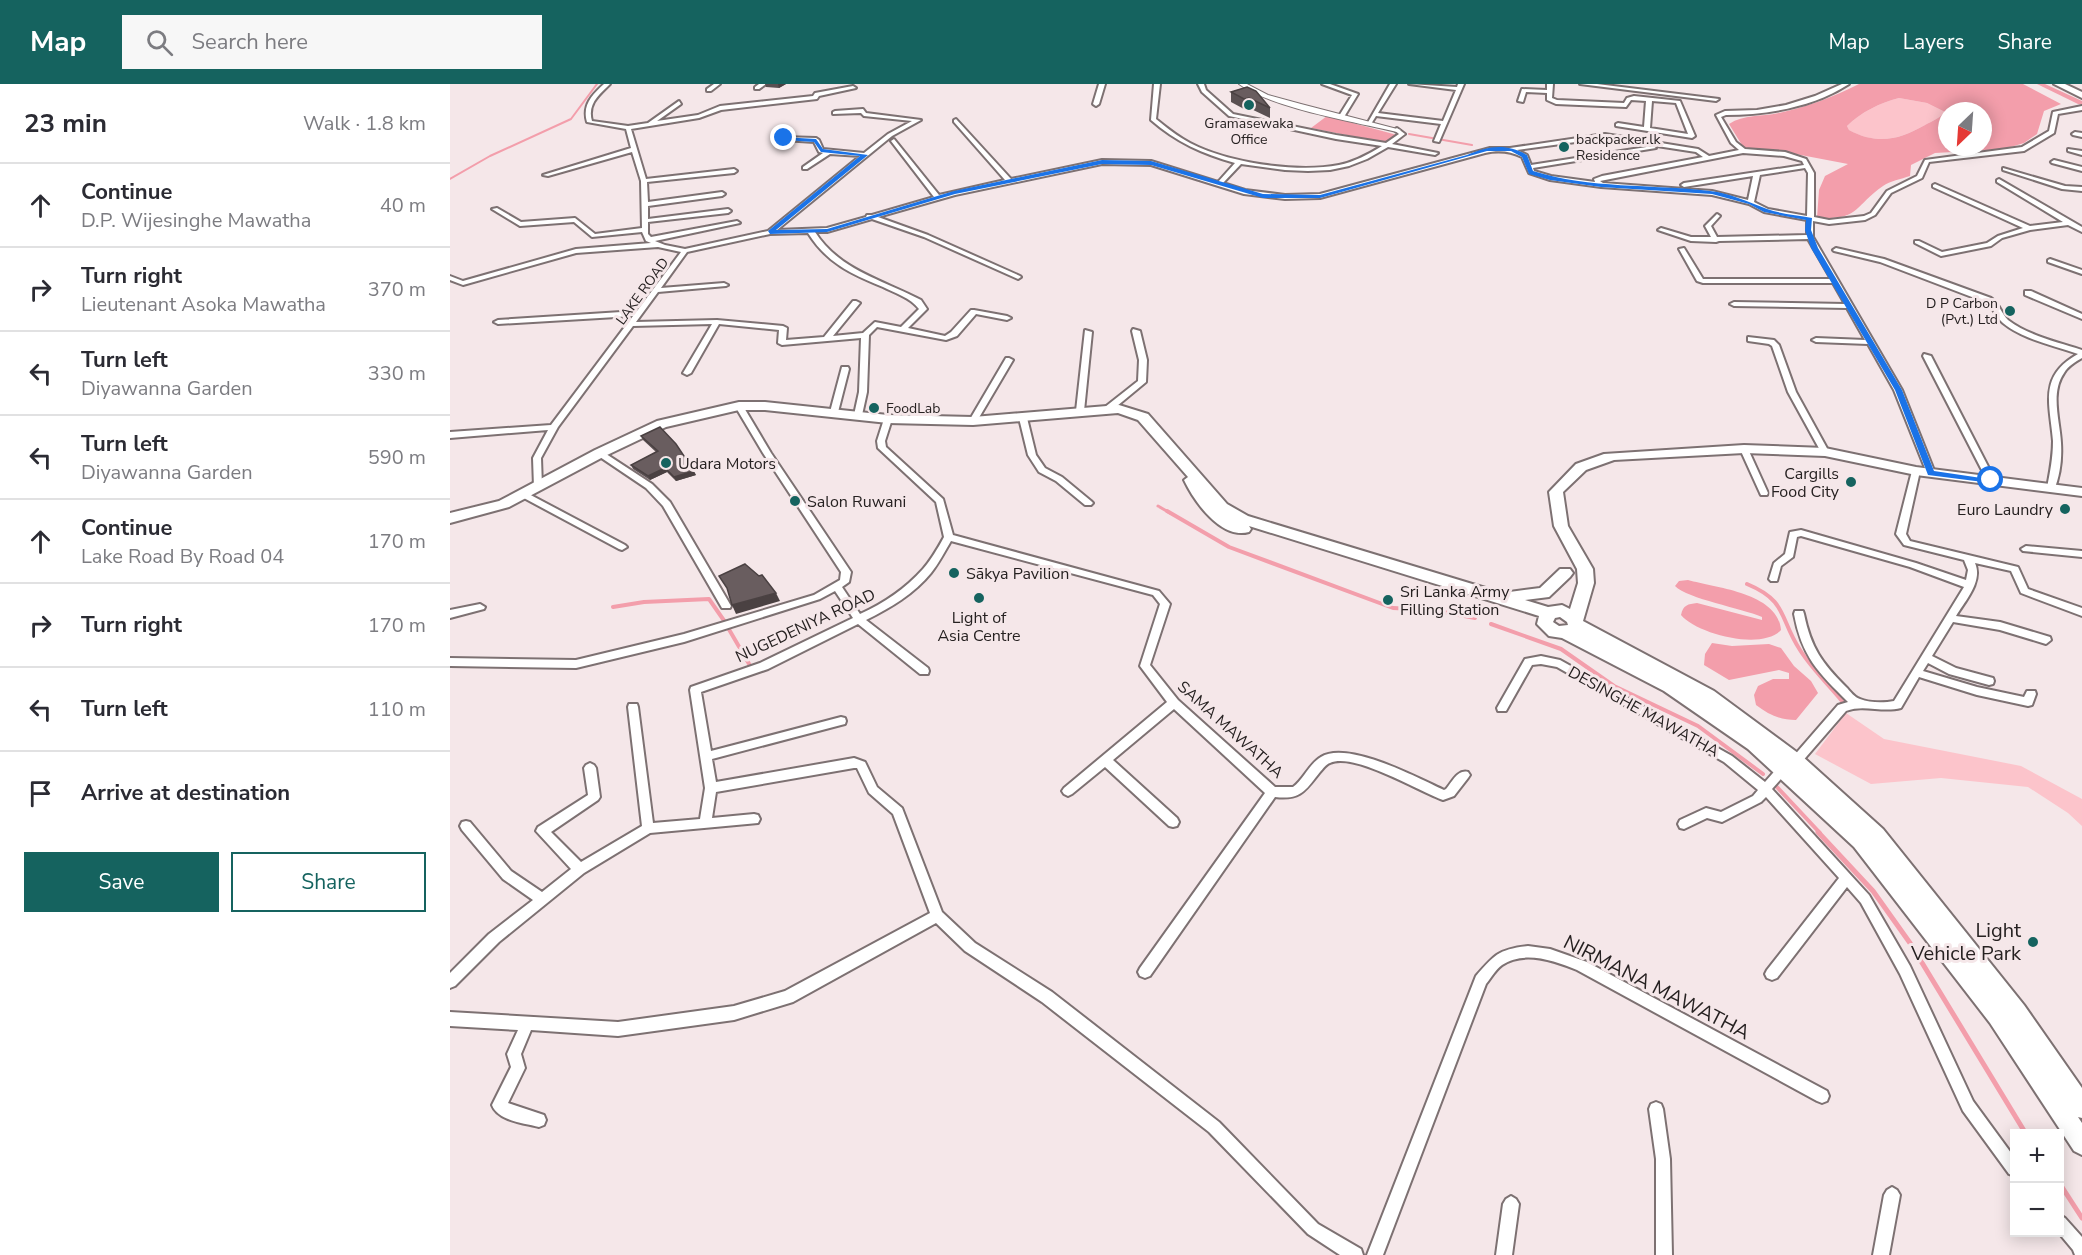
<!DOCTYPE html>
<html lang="en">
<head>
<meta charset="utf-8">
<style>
  body { margin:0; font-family:"Nunito Sans",sans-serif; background:#f7f7f7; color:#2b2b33 }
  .controls { position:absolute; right:18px; bottom:18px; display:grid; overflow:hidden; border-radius:0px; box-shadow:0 3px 15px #0003 }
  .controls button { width:54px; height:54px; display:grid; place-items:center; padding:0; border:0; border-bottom:2px solid #e1e1e2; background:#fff; color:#2b2b33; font:30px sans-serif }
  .compass { position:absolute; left:1488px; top:18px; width:54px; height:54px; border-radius:50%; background:#fff; box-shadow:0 3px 15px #0003; rotate:205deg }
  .stop { position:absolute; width:18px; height:18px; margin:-14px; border:4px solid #1a73e8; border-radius:50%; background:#fff }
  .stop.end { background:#1a73e8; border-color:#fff; box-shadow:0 2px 6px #0008 }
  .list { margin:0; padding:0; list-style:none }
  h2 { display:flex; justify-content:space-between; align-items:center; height:78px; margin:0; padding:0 24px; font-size:26px }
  h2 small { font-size:20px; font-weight:400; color:#7c7c81 }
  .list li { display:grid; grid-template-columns:39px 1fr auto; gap:18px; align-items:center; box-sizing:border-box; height:84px; padding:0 24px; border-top:2px solid #e1e1e2 }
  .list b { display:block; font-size:22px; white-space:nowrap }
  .list p { margin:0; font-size:20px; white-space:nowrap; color:#7c7c81 }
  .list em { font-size:20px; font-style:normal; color:#7c7c81 }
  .actions { display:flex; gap:12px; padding:18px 24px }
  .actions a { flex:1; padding:14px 0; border:2px solid #15635f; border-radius:0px; text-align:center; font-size:21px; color:#15635f }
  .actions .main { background:#15635f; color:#fff }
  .icon { flex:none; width:33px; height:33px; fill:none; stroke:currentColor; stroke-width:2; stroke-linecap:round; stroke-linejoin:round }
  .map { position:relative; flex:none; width:1632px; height:1171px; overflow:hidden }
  header { display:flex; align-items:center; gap:36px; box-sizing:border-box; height:84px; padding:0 30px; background:#15635f; color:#fff }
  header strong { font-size:28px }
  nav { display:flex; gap:33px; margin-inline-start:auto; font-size:21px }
  .search { width:420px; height:54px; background:#f7f7f7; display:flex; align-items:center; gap:15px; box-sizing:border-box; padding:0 21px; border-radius:0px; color:#7c7c81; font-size:22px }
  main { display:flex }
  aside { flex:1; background:#fff }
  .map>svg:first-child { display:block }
</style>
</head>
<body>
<header>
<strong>Map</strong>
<div class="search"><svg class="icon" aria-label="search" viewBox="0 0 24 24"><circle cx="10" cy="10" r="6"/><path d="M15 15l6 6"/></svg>Search here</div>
<nav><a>Map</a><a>Layers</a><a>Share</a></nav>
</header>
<main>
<aside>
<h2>23 min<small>Walk · 1.8 km</small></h2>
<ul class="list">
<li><svg class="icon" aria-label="ahead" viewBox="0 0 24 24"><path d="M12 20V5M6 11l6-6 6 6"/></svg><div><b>Continue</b><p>D.P. Wijesinghe Mawatha</p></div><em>40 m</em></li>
<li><svg class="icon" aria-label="right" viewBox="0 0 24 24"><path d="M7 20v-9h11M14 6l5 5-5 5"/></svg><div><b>Turn right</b><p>Lieutenant Asoka Mawatha</p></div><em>370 m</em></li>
<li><svg class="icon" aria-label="left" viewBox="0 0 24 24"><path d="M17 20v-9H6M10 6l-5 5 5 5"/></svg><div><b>Turn left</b><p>Diyawanna Garden</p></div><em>330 m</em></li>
<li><svg class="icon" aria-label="left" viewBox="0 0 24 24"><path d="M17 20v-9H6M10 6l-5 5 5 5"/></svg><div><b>Turn left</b><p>Diyawanna Garden</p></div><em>590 m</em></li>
<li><svg class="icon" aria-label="ahead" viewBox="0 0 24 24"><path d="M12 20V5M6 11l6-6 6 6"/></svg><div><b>Continue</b><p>Lake Road By Road 04</p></div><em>170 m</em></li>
<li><svg class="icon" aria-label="right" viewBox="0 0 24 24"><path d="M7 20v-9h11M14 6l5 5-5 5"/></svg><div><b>Turn right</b></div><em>170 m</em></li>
<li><svg class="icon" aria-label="left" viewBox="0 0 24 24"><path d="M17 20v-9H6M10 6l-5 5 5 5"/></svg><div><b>Turn left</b></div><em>110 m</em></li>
<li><svg class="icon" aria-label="arrive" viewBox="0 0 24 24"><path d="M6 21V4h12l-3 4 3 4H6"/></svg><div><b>Arrive at destination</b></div></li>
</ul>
<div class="actions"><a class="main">Save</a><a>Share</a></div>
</aside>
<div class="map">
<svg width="1632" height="1171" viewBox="0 0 1632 1171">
  <rect width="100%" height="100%" fill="#f5e7e9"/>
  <path fill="#fcc4cb" d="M1449 14 1477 19 1495 28C1490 34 1482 37 1475 41 1449 56 1426 61 1399 46L1397 42C1411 28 1430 19 1449 14Z
    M1396 629 1434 655 1571 682 1632 715V742L1618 729 1578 703 1491 694 1421 700 1365 670Z"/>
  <path fill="#f39eab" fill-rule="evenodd" d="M1409 0H1573L1611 20 1594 27 1587 50 1574 59 1554 65 1485 69 1461 81 1460 92C1451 95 1440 97 1433 102 1403 123 1410 136 1367 134L1369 106 1375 92 1398 80 1335 68 1295 66 1279 40C1294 30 1311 33 1329 29 1357 23 1383 13 1409 0ZM1449 14 1477 19 1495 28C1490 34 1482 37 1475 41 1449 56 1427 61 1399 46L1397 42C1411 28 1430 19 1449 14ZM1497 27H1533V63H1497Z
    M877 32 947 51 937 59 861 44Z
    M1238 496C1267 504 1328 509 1331 546 1312 567 1247 550 1231 531 1233 521 1238 520 1247 519L1312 536V533C1291 524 1238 515 1225 502L1229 497Z
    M1262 559 1282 562 1319 560 1331 564 1344 582 1361 597 1368 609 1346 636C1330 636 1319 631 1306 621L1304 611 1308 602 1323 595H1339V589L1329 586 1279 596 1254 581 1255 570Z"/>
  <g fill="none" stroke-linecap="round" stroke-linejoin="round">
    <path stroke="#f39eab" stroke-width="2" d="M959 50 1022 61
      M0 95 40 72 121 35 147 0"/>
    <path stroke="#f39eab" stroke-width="3" d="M708 422 720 429"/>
    <path stroke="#f39eab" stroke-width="4" d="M717 427 779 463 943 524 982 526 1025 534
      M1297 500C1338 517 1329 534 1350 566 1362 585 1378 600 1392 617
      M163 523 194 518 259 515 275 538
      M1041 540 1111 565 1164 602 1248 642 1313 690
      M277 542 302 585
      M1326 702 1370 749"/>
    <path stroke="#f39eab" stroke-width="5" d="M1368 748 1423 807 1460 859 1576 1050
      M1610 1100 1632 1134"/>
    <path fill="#f39eab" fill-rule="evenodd" d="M1587 0H1595L1632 17V21L1628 20Z"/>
    <defs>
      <path id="minor" d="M154 0H160C149 11 137 20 142 37L178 42 198 39 229 17 231 20 207 37 248 31 270 22 363 12 365 9 403 2 406 4 369 12 367 15 271 26 249 34 181 45 196 95 284 85 287 87 284 89 197 98 198 118 272 108 275 110 272 112 198 122V135L278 125 281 127 278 129 198 138V150L201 153 287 137 290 139 205 157 215 161 235 165 318 147 410 72 380 70 357 85H353V83L373 69 369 68 364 58 334 56 331 54 332 53 366 54 369 56 373 65 414 69 438 50 462 37 414 32 411 29 383 30V28L385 27 413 25 416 29 471 36 442 52 327 146 377 144 416 133 417 131H422L484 113 441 57 444 55 489 111 555 96 504 38V36L506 35 561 95 652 76 701 77 768 98 785 79C753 70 726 58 701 36L704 0H710L706 35C717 44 727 52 740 59 778 79 847 89 889 81 904 78 919 70 932 62L886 55 779 32 752 8 748 0H754L756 6 783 30 886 51 936 59 949 50 944 46 947 44 955 50 942 60 988 69 985 71 938 63 917 75 899 82 880 86 858 87 835 86 791 80 773 99 795 106 835 111 870 110 1040 64H1060L1155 50 1248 65 1259 72 1289 66 1281 59 1266 31 1275 27 1307 26 1336 21 1365 12 1392 0H1399C1364 23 1317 31 1276 31L1271 33 1286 58 1295 65 1335 68 1356 75 1364 89V133L1379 136 1414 132 1421 129 1437 107 1467 92 1475 76 1572 63 1599 47 1603 28 1632 22V26L1608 30 1604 49 1574 67 1479 78 1472 94 1441 109 1425 131 1415 136 1379 140 1363 137V153L1452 306 1485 389 1481 392 1477 389 1444 306 1418 260 1366 258 1362 256 1366 254 1415 256 1397 224 1284 222 1280 220 1284 218 1395 220 1383 199H1253L1247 197 1229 165 1234 164 1253 195H1381L1358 155 1269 157 1266 158 1241 157 1208 146 1211 144 1241 153H1261L1255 142 1267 130 1270 132 1261 142 1267 153 1357 151V136L1314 128 1299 120 1262 111 1151 103 1100 96 1079 89 1072 73C1060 67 1049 66 1035 69L870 114 835 115 794 110 701 81 652 80 505 111 428 133 478 151 570 192 571 193 568 195 474 153 422 135 377 148H365C389 186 433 196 471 216L477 225 458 244 495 252 501 248 521 226H524L557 232 561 234 557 236 526 230 507 252 496 256 427 243 419 251 417 308 412 331 408 333 404 331 409 308 411 254 332 261 328 259 329 246 269 240 241 289 237 291 233 289 262 240 183 242 108 343 91 374 92 403 88 406 84 403 83 374 98 346 0 354V348L101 341 183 232 48 240 44 238 48 236 187 227 231 168 208 163 126 169 13 201 0 196V192L13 197 126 165 201 159 196 157 192 148 142 153 124 138 70 142 42 125 47 124 71 138 125 134 145 150 192 144 191 97 182 68 98 92 93 91 181 64 176 45 137 38C132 21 142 11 154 0ZM1155 54 1246 68 1253 73 1152 92 1144 95 1145 98 1101 92 1084 87 1083 84 1206 64 1203 62 1081 81 1077 71 1067 66ZM1293 69 1334 72 1352 77 1354 81 1234 99 1231 101 1234 103 1303 92 1298 116 1262 107 1153 99 1150 97ZM1355 84 1358 89 1357 132 1318 125 1304 118 1310 91ZM358 149C377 179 401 190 433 203 445 209 461 214 469 225L451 243 425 238 413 249 383 252 410 219 406 217H403L374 253 336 256 337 244 333 242 267 236 186 238 208 208 276 202 278 201 274 199 211 204 237 168 320 150Z
        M264 0H270L261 7H257V5Z
        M309 0H316L309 5H305V3Z
        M649 0H655L649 20 646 22 643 20Z
        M872 0H880L908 10 894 33 889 32 902 11Z
        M940 0H946L928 29 993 37 1006 6 959 0 1007 3 1008 0H1014L989 58 984 57 991 40 926 32 921 40H917Z
        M1097 0H1103L1102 14 1107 16 1174 19 1177 14 1184 12 1230 17 1245 52 1242 54 1166 42V40L1168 39 1194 43 1196 17 1181 16 1176 23 1106 20 1097 16V9L1076 8 1073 18 1068 17 1072 5 1097 6ZM1202 17 1226 19 1238 50 1200 44Z
        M1130 0H1147L1269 15 1266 17Z
        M1625 48 1632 49V53L1623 51 1622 50Z
        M1618 65 1632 67V71L1618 67Z
        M1604 76 1632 83V87L1602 79 1601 78Z
        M1553 84 1615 102 1632 103V107L1612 105 1553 86Z
        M1549 95 1632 143V148L1618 141 1580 146 1552 154 1541 162 1491 172 1465 159V157H1469L1492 168 1537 159 1548 152 1573 144 1483 103V101L1485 100 1580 142 1613 138 1547 98V96Z
        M1386 164 1434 175 1541 214C1549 219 1551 229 1558 236 1579 252 1608 258 1632 266V274C1625 278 1618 282 1614 289 1600 309 1610 337 1611 359 1612 375 1610 392 1604 406H1598L1597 404C1600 388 1603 374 1603 357 1600 320 1588 292 1628 270 1603 261 1574 256 1553 239 1546 233 1543 222 1535 218L1430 178 1384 167 1383 166Z
        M1600 175 1632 186V190L1598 178V176Z
        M1575 207H1581L1632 230V235L1575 211Z
        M683 245 690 247 697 276 696 298 661 327H655V323L688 297 689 276 682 247Z
        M635 246 642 248 634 327 630 329 626 327Z
        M1298 253 1324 256 1329 261 1346 308 1379 368 1378 370H1372L1371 368 1338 308 1322 262 1319 260 1298 257Z
        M1474 270 1481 272 1545 396 1544 398H1538L1537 396 1473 272Z
        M556 274H559L563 276 527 337 526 339H520L519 337Z
        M392 283H398L399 285 388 328 384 330 380 328Z
        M286 320H292L293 322 321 369 401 488 399 498 392 503 410 530C434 519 455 505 473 485 481 476 488 464 494 453L486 418 428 364 427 357 434 335 438 333 442 335 435 357 436 363 493 415 503 451 709 507 720 520 700 581 728 616 825 703H843C854 695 859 680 871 673 897 656 968 694 994 706L996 705C1002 698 1008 685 1018 688L1020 691 1018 694 1004 712 993 716C968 707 904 668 880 679 876 680 873 685 870 688 855 707 851 716 825 713L700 892 695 894 690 892 688 888 690 884 815 709 724 625 663 676 727 734 729 738 727 742 723 743 719 742 655 683 622 710 618 712 614 710 612 707 614 704 717 618 690 582 710 520 703 511 501 457C495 467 489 479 481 489 464 510 440 524 416 536L478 584 479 587 478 590H470L408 540 318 585 251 608 261 667 391 633 395 634 396 637 395 640 391 641 262 675 266 698 404 674 415 678 427 703 452 724 492 828 525 859 602 908 769 1038 868 1140 911 1165 913 1171H890L858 1150 759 1048 592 918 515 867 486 839 343 918 284 936 168 952 81 946 71 970 75 984 58 1019 94 1031 96 1036 94 1041 89 1043C74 1039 48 1037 42 1021L61 983 57 970 68 946 0 942V928L168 938 284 922 335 907 480 829 443 730 419 709 407 684H404L266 708 262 734 304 730 308 731 310 735 308 739 200 749 134 789 49 858 5 902 0 904V889L39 850 83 816 53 795 12 746 10 742 12 738 16 737 20 738 61 787 92 808 121 785 86 747 88 743 138 711 134 684 136 681 140 679 144 681 146 684 150 713 148 716 101 748 131 778 192 742 178 623 179 620H187L188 623 203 739 250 735 255 704 240 606 241 603 310 579 403 534 385 507 370 515 234 558 126 584 0 582V574L126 576 234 550 364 511 390 496 391 488 313 369 285 322Z
        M570 332H576L577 334 586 371 595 384 612 393 641 417 643 419 641 421H635L606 397 589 388 578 371 569 334Z
        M1294 362 1298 365 1318 409 1317 411H1311L1310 409 1290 365Z
        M150 366 202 400 220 418 281 522 280 524H272L213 422 196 404 147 371 146 369Z
        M1466 384 1470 387 1456 450 1460 457 1568 483 1578 505 1632 524V532L1571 509 1561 487 1525 479C1533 497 1516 516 1506 532L1550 538 1600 553 1601 556 1596 560 1550 546 1503 538 1482 572 1506 584 1543 594 1544 597 1543 600 1539 601 1499 590 1478 579 1473 587 1527 603 1574 613 1577 607H1585L1586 610 1582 621 1578 622 1527 611 1469 593 1451 624C1432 629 1414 620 1396 627L1350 680 1338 687 1322 705 1419 811 1460 882 1523 1017 1564 1073V1092L1559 1090 1513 1027 1450 890 1411 819 1397 803 1327 894 1322 896 1317 894 1315 890 1317 886 1389 794 1316 713 1311 718 1272 738 1257 734 1234 745 1230 744 1228 740 1230 736 1256 724 1271 728 1303 712 1308 706 1274 678 1107 583 1091 580 1082 581 1056 627H1048L1047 624 1075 575 1091 572 1110 576 1282 672 1315 698 1330 681 1342 674 1388 621 1398 618C1368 588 1352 573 1344 530L1345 527H1353L1354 530C1361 564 1372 579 1396 603 1400 607 1405 614 1410 615 1420 619 1434 619 1444 617L1514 503 1460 483 1351 452 1347 453 1343 473 1331 482 1327 497H1321L1319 495 1324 479 1335 470 1340 448 1351 446 1466 479 1516 496 1518 486 1514 476 1454 461 1446 450 1462 387Z
        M75 408 175 461 177 463 172 466 169 465 72 413V409Z
        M1576 462 1632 467V473L1573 467 1571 465Z
        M30 520 35 523 34 525 0 534V526Z
        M1078 862 1100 865 1137 878 1377 1007 1379 1012 1377 1017 1372 1019 1367 1017 1127 886C1105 877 1074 866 1052 881 1045 886 1041 894 1036 900L933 1171H917L1026 892C1044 871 1049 865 1078 862Z
        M1206 1018 1211 1020 1213 1025 1220 1075 1222 1171H1206V1075L1199 1025 1201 1020Z
        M1442 1103 1447 1106 1450 1111 1439 1171H1423L1434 1111 1437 1106Z
        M1061 1112 1066 1115 1069 1120 1062 1171H1046L1053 1120 1056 1115Z
        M1610 1131 1615 1134 1632 1153V1171H1625L1623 1166 1608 1148H1610Z"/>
      <path id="tertiary" d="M789 0H797L818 11 851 20 951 46 947 48C905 38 821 24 789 0Z"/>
      <path id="primary" d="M1604 0H1615L1632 8V14Z
        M289 318H315L438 331 523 333 669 321 698 330 777 420 798 432 1052 509 1090 504 1110 485H1120L1123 489 1120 493 1099 513 1075 516 1098 523 1112 521 1120 525 1128 499 1127 485 1104 442 1099 408 1126 380 1154 370 1294 361 1375 364 1466 383 1632 404V412L1466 391 1375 372 1294 369 1164 376 1136 386 1113 408 1118 442 1143 485 1144 499 1133 537 1264 607 1352 672 1433 745 1574 921 1632 1004V1034L1628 1033 1632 1039V1071L1624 1067 1540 939 1404 763 1298 665 1214 607 1112 554 1099 552 1087 540 1089 532 799 442 801 445 799 448C771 456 744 417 734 396L738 393 688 336 668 329 523 341 438 339 315 326H289L216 343 155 372 59 423 0 439V429L49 417 145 366 207 337ZM1110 533 1117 538 1118 541 1109 542 1103 538 1105 534Z"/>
    </defs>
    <use href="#minor" stroke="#7d7172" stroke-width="4"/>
    <use href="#tertiary" stroke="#7d7172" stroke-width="2"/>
    <use href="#primary" stroke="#7d7172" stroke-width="4"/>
    <use href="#minor" fill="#fff" fill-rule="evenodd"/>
    <use href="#tertiary" fill="#fff" fill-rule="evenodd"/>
    <use href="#primary" fill="#fff" fill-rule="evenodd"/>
  </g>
  <path fill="#5a5052" d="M315 0H336L329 4 316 3Z
    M797 3 820 24V34L799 24 794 25 781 18V8Z
    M191 352 246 391 226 397 217 388 200 396 183 385 181 381 206 368 193 356Z"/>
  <path fill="#4a4142" d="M328 0H336L329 4Z
    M799 14V24L794 25V15Z
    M215 384 217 388 200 396 198 392Z
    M244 387 246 391 226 397 224 393Z
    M326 509 330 517 286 530 282 521Z"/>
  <path fill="#695d5f" stroke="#4a4142" stroke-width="1.5" d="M797 3 806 7 820 24 799 14 794 15 781 8Z
    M210 343 226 360 244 387 224 393 215 384 198 392 181 381 208 367 191 352Z
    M295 480 309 492 312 491 326 509 282 521 277 504 269 492Z"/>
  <path fill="#1a73e8" d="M332 53 366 55 373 65 418 71 326 146 377 145 504 107 652 76 701 77 813 110 870 111 1017 71C1038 62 1056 59 1077 71L1083 87C1140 105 1201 100 1260 107 1280 109 1298 118 1317 125 1331 130 1347 131 1362 134L1361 146 1368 164 1452 306 1484 387 1545 396 1541 399 1478 391 1445 306 1361 164 1355 146 1356 136 1314 128 1299 120 1262 110 1151 103 1100 96 1079 90 1072 73 1061 67H1037L870 114H813L701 81 652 80 505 110 377 148 320 150 318 147 410 72 371 68 364 58 334 56Z"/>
  <g fill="#15635f" stroke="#f5e7e9" stroke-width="2">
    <circle cx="799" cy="21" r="6"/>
    <circle cx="1114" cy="63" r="6"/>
    <circle cx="1560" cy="227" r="6"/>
    <circle cx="424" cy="324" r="6"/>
    <circle cx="216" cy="379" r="6"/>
    <circle cx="1401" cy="398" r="6"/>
    <circle cx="345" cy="417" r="6"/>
    <circle cx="1615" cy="425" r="6"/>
    <circle cx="504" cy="489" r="6"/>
    <circle cx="529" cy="514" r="6"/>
    <circle cx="938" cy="516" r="6"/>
    <circle cx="1583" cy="858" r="6"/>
  </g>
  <g text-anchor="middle" stroke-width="6" stroke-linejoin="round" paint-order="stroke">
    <g font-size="14" fill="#262121" stroke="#f5e7e9" text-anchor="start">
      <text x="799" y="44" text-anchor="middle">Gramasewaka<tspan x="799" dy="16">Office</tspan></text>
      <text x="1126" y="60">backpacker.lk<tspan x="1126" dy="16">Residence</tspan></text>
      <text x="1548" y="224" text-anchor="end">D P Carbon<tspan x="1548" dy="16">(Pvt.) Ltd</tspan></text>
      <text x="436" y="329">FoodLab</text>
    </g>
    <g font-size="14" fill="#262121" stroke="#f5e7e9">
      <text transform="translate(192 207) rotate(-54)" y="5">LAKE ROAD</text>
    </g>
    <g font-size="16" fill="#262121" stroke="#f5e7e9" text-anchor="start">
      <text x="228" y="385">Udara Motors</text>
      <text x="1389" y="395" text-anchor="end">Cargills<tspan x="1389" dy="18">Food City</tspan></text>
      <text x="357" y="423">Salon Ruwani</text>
      <text x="1603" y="431" text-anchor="end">Euro Laundry</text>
      <text x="516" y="495">Sākya Pavilion</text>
      <text x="950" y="513">Sri Lanka Army<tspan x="950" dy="18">Filling Station</tspan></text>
      <text x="529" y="539" text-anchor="middle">Light of<tspan x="529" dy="18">Asia Centre</tspan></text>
    </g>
    <g font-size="16" fill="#262121" stroke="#f5e7e9">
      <text transform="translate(355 541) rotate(-25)" y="6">NUGEDENIYA ROAD</text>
      <text transform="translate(1194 627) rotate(29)" y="6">DESINGHE MAWATHA</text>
      <text transform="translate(781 645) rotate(42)" y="6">SAMA MAWATHA</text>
    </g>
    <g font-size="20" fill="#262121" stroke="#f5e7e9" text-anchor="end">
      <text x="1571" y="853">Light<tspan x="1571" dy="23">Vehicle Park</tspan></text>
    </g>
    <g font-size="20" fill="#262121" stroke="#f5e7e9">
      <text transform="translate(1207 903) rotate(27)" y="7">NIRMANA MAWATHA</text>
    </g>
  </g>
</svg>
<div class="controls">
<button>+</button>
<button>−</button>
</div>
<svg class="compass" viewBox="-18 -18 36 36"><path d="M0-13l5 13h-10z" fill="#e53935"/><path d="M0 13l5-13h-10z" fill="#7c7c81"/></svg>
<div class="stop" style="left:1541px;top:396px"></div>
<div class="stop end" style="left:334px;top:54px"></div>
</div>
</main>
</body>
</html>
